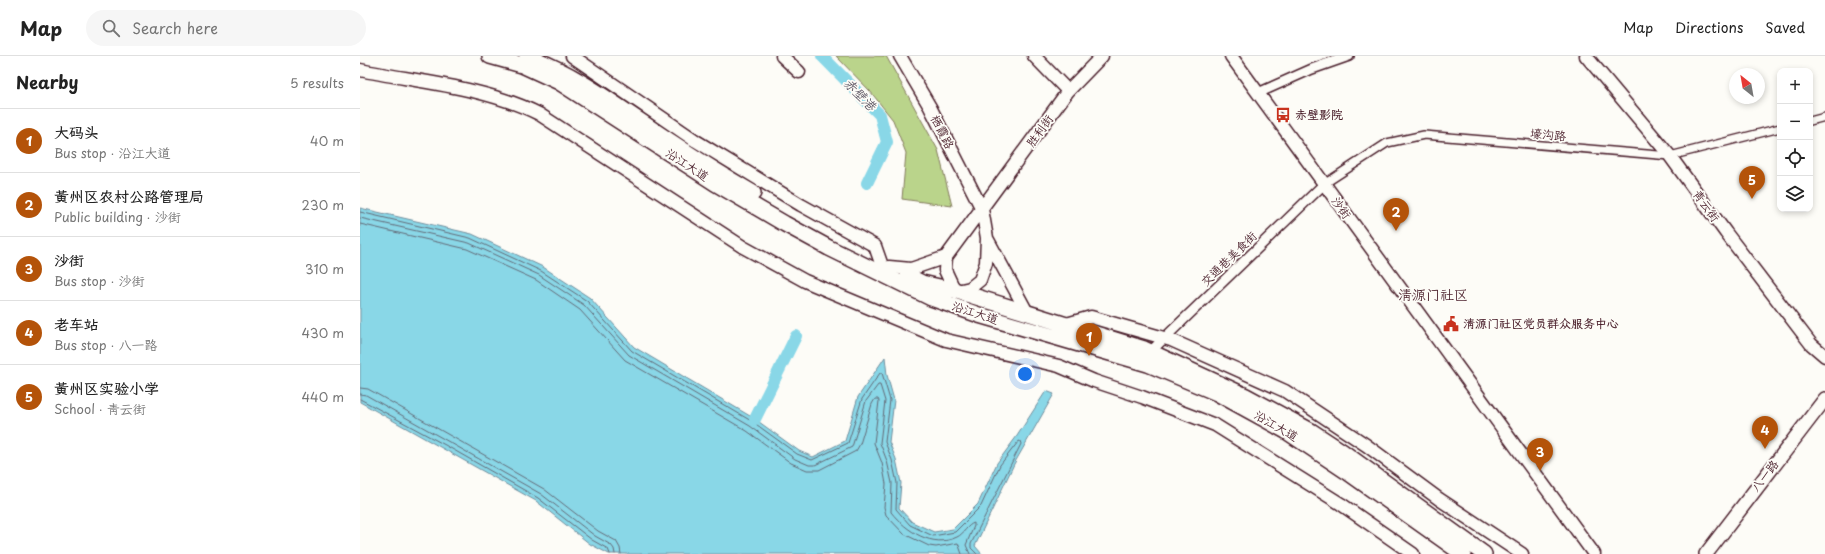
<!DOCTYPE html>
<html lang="en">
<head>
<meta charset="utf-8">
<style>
  body { margin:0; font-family:"Playpen Sans","LXGW WenKai TC",sans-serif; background:#f6f6f6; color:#222 }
  .controls { position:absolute; right:12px; top:12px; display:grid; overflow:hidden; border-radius:8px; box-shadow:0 2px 6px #0003 }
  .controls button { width:36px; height:36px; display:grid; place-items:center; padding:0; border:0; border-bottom:1px solid #e0e0e0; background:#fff; color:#222; font:20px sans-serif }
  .compass { position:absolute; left:1369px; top:12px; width:36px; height:36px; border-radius:50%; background:#fff; box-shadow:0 2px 6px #0003; rotate:329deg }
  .you { position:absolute; left:665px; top:318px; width:14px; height:14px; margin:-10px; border:3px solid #fff; border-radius:50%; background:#1a73e8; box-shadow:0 0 0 6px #1a73e833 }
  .badge { display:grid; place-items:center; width:26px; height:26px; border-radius:50%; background:#b45309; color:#fff; font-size:13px; font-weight:700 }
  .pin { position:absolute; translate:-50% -33px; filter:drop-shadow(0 1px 2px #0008) }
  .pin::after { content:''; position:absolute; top:21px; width:14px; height:12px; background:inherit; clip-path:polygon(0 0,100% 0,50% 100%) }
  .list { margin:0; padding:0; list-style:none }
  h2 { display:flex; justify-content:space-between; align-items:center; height:52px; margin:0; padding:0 16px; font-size:17px }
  h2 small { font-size:13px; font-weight:400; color:#767676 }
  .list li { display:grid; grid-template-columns:26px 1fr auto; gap:12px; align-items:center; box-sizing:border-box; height:64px; padding:0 16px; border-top:1px solid #e0e0e0 }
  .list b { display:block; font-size:15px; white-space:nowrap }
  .list p { margin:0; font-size:13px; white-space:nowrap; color:#767676 }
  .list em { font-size:13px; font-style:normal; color:#767676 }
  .icon { flex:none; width:22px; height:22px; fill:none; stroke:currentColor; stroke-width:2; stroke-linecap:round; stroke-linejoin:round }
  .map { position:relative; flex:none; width:1465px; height:498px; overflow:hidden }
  header { display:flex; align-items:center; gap:24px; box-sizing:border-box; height:56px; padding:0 20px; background:#fff; border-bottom:1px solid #e0e0e0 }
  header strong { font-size:19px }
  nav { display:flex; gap:22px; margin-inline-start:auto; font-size:14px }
  .search { width:280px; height:36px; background:#f6f6f6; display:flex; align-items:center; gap:10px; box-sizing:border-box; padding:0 14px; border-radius:22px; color:#767676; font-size:15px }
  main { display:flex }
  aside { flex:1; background:#fff }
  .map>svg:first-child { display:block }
</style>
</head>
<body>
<header>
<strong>Map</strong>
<div class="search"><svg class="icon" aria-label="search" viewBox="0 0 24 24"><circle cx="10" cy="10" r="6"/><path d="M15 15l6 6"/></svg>Search here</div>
<nav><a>Map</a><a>Directions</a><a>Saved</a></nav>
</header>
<main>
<aside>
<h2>Nearby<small>5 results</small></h2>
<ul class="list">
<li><span class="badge">1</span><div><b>大码头</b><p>Bus stop · 沿江大道</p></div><em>40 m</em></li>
<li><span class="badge">2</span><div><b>黄州区农村公路管理局</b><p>Public building · 沙街</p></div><em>230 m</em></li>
<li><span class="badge">3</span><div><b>沙街</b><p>Bus stop · 沙街</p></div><em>310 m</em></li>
<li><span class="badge">4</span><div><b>老车站</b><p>Bus stop · 八一路</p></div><em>430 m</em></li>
<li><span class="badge">5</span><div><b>黄州区实验小学</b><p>School · 青云街</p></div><em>440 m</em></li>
</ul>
</aside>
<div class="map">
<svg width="1465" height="498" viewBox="0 0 1465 498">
  <rect width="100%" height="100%" fill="#fdfcf7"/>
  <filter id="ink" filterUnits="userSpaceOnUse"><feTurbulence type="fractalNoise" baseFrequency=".025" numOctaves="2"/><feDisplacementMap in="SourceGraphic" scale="8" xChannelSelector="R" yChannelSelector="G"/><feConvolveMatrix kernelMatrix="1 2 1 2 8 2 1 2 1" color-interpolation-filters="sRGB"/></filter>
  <g filter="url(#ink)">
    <path fill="#bad48b" stroke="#827a5b" d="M476 0H526L578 94 592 150 542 143 546 97 533 64 510 35Z"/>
    <path fill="#89d7e7" stroke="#708d9c" d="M0 152 112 178 183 211 230 242 274 291 395 363 439 395 453 401 485 385 498 341 525 301 527 319 534 344 529 386 536 403 541 427 539 452 552 466 574 476 593 473 618 448 637 407 657 380 686 335 694 338 654 408 615 490 622 498H249L230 488 176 445 0 346Z"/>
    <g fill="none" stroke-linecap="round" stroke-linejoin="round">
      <path stroke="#636976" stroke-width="1" d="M0 156 110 182 181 215 227 245 272 295 393 366 437 398 452 404 488 387 502 343 520 317H522L530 344 525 386 532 404 537 427 536 453 550 469 573 480 595 476 621 450 640 409 658 386 660 385 661 388 611 488V492L617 498
        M0 162 109 187 179 219 224 249 269 299 390 370 435 403 449 409H455L492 391 506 345 518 329H520L525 345 520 387 527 405 532 427 531 456C546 475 573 493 597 481 604 478 607 469 614 467V470L606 489 610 498
        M0 168 107 193 176 224 220 254 265 304 387 375 431 407 447 414H459L496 395 500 388 512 348 515 343H518L519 345 514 387 522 407 526 428 524 451 526 459 544 478 569 490 576 491 598 487 602 498
        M0 332 8 333 184 433 238 475 256 485 260 492 261 498
        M0 338 6 339 181 438 235 480 251 489 254 493 255 498
        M0 343 85 389 178 442 232 484 248 493 250 498"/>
      <path stroke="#89d7e7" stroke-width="12" d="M462 0 520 59 527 86 507 127
        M395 363 436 280"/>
      <defs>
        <path id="pedestrian" d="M1450 65 1465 61
          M964 128 1027 87 1064 79 1310 100 1420 72"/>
        <path id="minor" d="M898 37 952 13 989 0
          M790 296 964 128"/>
        <path id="tertiary" d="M212 0 336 85 441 149 515 190 521 207
          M422 0 439 16
          M540 0 570 51 622 153 627 182 626 207 620 224 610 232 597 235 592 229 585 214 586 201 708 35 742 0
          M674 0 708 35
          M871 0 1234 498
          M1226 0 1310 100 1366 177 1451 288 1465 300
          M0 14C59 26 125 31 179 58L383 191 445 225 586 284 699 310 734 325 782 341 855 369 981 448 1053 498
          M628 184 668 258
          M529 211 551 213 586 201
          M703 269 731 261 811 284 925 335 1006 389 1079 443 1162 498"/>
        <path id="secondary" d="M1346 498 1465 343"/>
        <path id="primary" d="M130 0 162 9 199 26 355 127 425 168 469 192 571 242 619 259 788 308 857 337 926 375 986 415 1103 498
          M167 0C208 15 242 39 277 63 315 89 353 114 393 137
          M548 220 562 227 597 235 784 293 886 340 951 375 983 396 1124 498"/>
      </defs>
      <use href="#pedestrian" stroke="#4a1f2b" stroke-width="10"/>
      <use href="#minor" stroke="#4a1f2b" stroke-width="12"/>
      <use href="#tertiary" stroke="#4a1f2b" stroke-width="15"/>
      <use href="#secondary" stroke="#4a1f2b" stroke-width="16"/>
      <use href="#primary" stroke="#4a1f2b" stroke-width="18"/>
      <use href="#pedestrian" stroke="#fdfcf7" stroke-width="7"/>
      <use href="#minor" stroke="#fdfcf7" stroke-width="9"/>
      <use href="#tertiary" stroke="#fdfcf7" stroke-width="12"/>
      <use href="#secondary" stroke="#fdfcf7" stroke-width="13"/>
      <use href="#primary" stroke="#fdfcf7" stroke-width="15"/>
    </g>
  </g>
  <defs>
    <symbol id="bus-bare" viewBox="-9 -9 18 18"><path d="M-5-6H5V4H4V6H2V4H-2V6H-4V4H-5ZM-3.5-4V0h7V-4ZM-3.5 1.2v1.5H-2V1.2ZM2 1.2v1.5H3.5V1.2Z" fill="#c8321e" stroke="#fdfcf7" stroke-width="2.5" paint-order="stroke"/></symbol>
    <symbol id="civic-bare" viewBox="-9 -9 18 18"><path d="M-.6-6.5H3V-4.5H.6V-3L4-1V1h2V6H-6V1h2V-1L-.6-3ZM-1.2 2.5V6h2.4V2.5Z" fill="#c8321e" stroke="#fdfcf7" stroke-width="2.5" paint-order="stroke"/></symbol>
  </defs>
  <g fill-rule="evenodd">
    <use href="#bus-bare" x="912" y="48" width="22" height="22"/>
    <use href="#civic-bare" x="1080" y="257" width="22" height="22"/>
  </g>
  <g text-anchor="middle" stroke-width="3.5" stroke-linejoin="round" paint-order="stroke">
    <g font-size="12" font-weight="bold" fill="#4a1f2b" stroke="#fdfcf7" text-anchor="start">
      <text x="935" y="63">赤壁影院</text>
      <text x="1103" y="272">清源门社区党员群众服务中心</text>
    </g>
    <g font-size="12" fill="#4a1f2b" stroke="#fdfcf7">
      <text transform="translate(680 75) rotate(-54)" y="4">胜利街</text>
      <text transform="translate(582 76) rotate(63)" y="4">栖霞路</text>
      <text transform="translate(1188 79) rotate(5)" y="4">壕沟路</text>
      <text transform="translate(327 109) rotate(33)" y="4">沿江大道</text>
      <text transform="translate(1346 150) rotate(54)" y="4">青云街</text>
      <text transform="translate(981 152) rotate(54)" y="4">沙街</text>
      <text transform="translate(869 203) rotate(-44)" y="4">交通巷美食街</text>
      <text transform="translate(615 257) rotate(18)" y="4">沿江大道</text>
      <text transform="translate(916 370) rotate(30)" y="4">沿江大道</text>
      <text transform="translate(1405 420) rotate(-52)" y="4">八一路</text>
    </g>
    <g font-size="13" font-style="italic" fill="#5d5663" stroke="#fdfcf7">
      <text transform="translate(500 38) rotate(45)" y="5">赤壁港</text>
    </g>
    <g font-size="14" fill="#4a1f2b" stroke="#fdfcf7">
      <text x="1073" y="244">清源门社区</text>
    </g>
  </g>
</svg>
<div class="controls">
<button>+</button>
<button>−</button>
<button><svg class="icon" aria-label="locate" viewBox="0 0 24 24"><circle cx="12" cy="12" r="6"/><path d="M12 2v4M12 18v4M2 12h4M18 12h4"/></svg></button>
<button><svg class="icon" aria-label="layers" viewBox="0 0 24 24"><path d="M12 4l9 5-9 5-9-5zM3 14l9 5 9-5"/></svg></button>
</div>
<svg class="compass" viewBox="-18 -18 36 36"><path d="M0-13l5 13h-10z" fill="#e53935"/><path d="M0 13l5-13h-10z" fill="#767676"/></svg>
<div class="you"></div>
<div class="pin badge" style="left:729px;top:300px">1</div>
<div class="pin badge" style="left:1036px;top:175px">2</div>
<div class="pin badge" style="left:1180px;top:415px">3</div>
<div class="pin badge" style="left:1405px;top:393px">4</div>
<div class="pin badge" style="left:1392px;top:143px">5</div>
</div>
</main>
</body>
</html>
